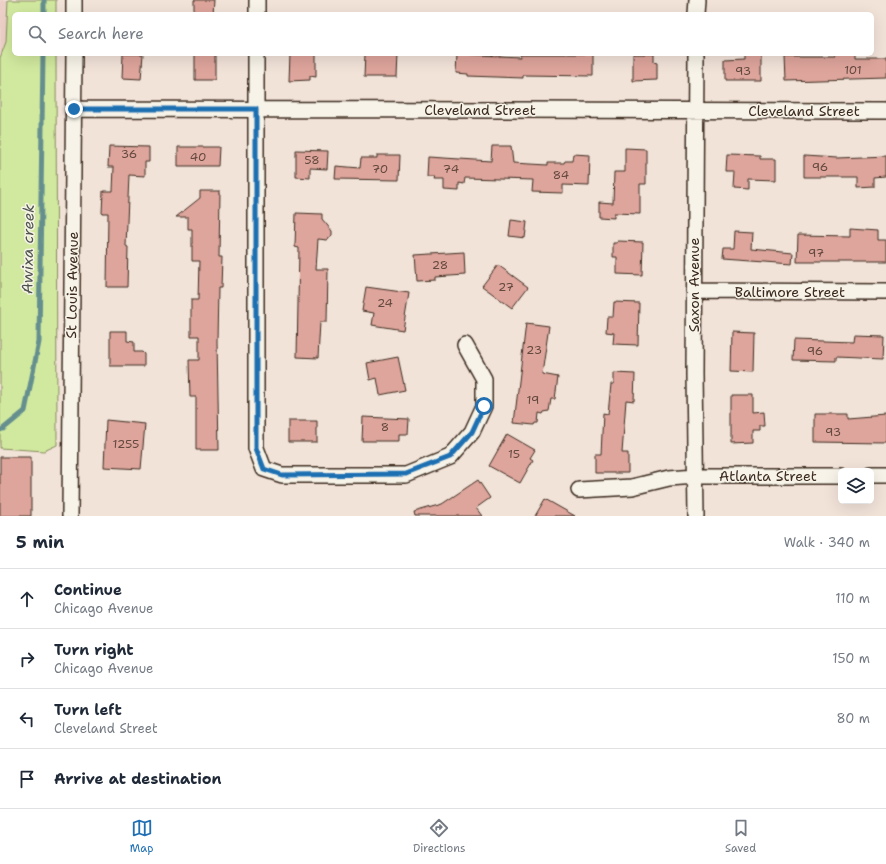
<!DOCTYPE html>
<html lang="en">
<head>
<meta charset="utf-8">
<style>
  body { margin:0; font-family:"Shantell Sans",sans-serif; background:#f6f6f7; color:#1f2937 }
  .controls { position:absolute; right:12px; bottom:12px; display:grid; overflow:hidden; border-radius:6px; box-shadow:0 4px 16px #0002 }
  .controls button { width:36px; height:36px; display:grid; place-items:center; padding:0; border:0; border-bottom:1px solid #e0e1e3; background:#fff; color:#1f2937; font:20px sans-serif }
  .stop { position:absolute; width:12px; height:12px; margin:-9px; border:3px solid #1f6fb2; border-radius:50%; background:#fff }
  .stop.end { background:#1f6fb2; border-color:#fff; box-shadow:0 1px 4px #0008 }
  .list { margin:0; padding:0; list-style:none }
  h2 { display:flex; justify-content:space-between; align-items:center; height:52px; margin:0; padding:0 16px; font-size:17px }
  h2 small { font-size:13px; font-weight:400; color:#747a83 }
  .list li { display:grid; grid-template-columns:26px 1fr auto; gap:12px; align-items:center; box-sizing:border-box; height:60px; padding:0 16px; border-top:1px solid #e0e1e3 }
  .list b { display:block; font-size:15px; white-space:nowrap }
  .list p { margin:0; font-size:13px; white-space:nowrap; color:#747a83 }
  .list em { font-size:13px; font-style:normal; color:#747a83 }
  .icon { flex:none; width:22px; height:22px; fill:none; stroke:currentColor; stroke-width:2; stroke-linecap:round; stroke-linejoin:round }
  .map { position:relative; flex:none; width:886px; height:516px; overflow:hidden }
  .search { position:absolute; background:#fff; box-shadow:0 4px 16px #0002; left:12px; right:12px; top:12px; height:44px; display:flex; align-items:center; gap:10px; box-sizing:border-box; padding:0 14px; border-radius:6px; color:#747a83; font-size:15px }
  .sheet { height:292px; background:#fff }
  nav { display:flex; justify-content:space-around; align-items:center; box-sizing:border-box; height:56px; border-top:1px solid #e0e1e3; background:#fff; font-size:11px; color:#747a83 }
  nav a { display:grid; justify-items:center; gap:2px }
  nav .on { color:#1f6fb2 }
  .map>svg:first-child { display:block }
</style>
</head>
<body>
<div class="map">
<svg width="886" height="516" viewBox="0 0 886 516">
  <rect width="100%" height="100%" fill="#f2e3d9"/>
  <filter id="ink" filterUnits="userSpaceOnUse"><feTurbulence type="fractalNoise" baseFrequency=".025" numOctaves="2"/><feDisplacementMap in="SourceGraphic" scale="8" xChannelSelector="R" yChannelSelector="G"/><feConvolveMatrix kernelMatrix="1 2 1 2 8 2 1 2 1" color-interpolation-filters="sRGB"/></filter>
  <g filter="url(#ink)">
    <path fill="#ecd0c7" d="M0 0H8L6 42 0 58Z"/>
    <path fill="#d1e99f" stroke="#868a5e" d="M8 0H56V14H14V54H56L57 445 44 451 0 448V58L6 42Z"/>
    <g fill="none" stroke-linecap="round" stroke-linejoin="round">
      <path stroke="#658f8e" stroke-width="5" d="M44 14V0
        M0 430 3 429 25 411 39 342 43 54"/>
    </g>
    <path fill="#dea59c" stroke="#3b2a1e" d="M194 0H214L213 14H194Z
      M123 54H143L141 79 122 78Z
      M195 54H215V80H195Z
      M290 54H316V77L310 76V80L289 81Z
      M365 54H398L397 77H364Z
      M457 54 520 57V54H593V76L523 75V78L468 76V74L456 73Z
      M633 54H654V62L657 63V80L633 81Z
      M744 54H761V81H725V60L744 59Z
      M835 54H855V59H886V78L786 81 785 57H835Z
      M109 146 149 147V162H145V176L129 175 126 246 128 247 127 287H107L108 213H102L103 191H113L114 167H108Z
      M492 146H511L513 163 548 165V163H564L565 161H572L573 154 590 155 589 186 563 185V193L532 192 533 180 465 178 464 184 459 183V191L444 190V180H434L435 177H427L428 157 491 161Z
      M178 147H219L218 166H178Z
      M625 148 646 149V184H640V214L614 213V218L599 217V202L613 203 614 172H625Z
      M296 150 328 151 327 169 310 168V178L296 177Z
      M377 155H400L399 180 335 179 336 166 360 168 361 158H377Z
      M727 155 760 156V159H776V180L748 179V190L734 189 735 172H726Z
      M804 156 837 158 886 156V177L875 178V187L858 188V177H804Z
      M200 191H220L219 257H222L221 288H218L217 342 219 450H196V397H190L189 360H199V336H191V300H198L199 261H192V229H188V217H176L200 198Z
      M296 213 322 214V219L332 231V236L327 240 318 239 316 269H328L327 322H320L318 358 297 357 299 248 295 247Z
      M511 220 527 222 525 238 509 236Z
      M850 228 878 230V240H886V262H797L798 235 850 236Z
      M734 231 752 232 751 249 793 253 792 264 722 259 723 249H733Z
      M618 241 643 242 642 275 617 274V257H613V243H617Z
      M464 252 465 275 435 277V280L417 281 415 255Z
      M498 265 528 287 512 308 482 286Z
      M366 287 409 293 403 330 372 325 374 313 362 311Z
      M614 302 639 303 638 345 613 344 614 333 606 332 607 317H613Z
      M526 323 549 326 542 374 558 377 555 399H551L549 411 544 412 543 414 539 413 538 423H535L534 425 514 423Z
      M110 331H127V341L134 342V352H142L144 354V366H110Z
      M732 332 754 333 753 372 731 371Z
      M853 334 884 335 883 359 836 357V361L793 360 794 340 852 342Z
      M398 357 405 390 380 395 377 378 370 380 367 363Z
      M614 373 635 374 634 401 626 400 622 453H628V473H595V454H601L603 413 608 414 611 384H614Z
      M731 395H753V413L764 412 765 426H760V431H753V443L731 444Z
      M815 414H848V419L886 416V443L815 442Z
      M363 417 409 419 408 434H399V441H362Z
      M106 420 145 424 141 469 104 467Z
      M288 421H317V442H288Z
      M507 434 535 450 530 458 533 460 520 483 489 466Z
      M0 457H31V516H0Z
      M478 480 490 498 476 508 482 516H415L414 512 442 504Z
      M545 499 575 516H535Z"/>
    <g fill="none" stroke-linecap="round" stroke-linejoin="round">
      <defs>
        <path id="minor" d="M74 14V0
          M257 14V0
          M696 14 697 0
          M256 54V448L264 469 282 475H406L450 457 472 432 484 406V379L465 345
          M74 109 886 111
          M694 291 886 292
          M871 475H886
          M579 490 632 487 669 478 696 476H841
          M70 516 74 54
          M696 516 694 374 696 54"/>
      </defs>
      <use href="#minor" stroke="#3b2a1e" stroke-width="18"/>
      <use href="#minor" stroke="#f7f3e8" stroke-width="15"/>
    </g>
  </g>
  <g fill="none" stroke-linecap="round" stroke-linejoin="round" filter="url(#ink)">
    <path stroke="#1f6fb2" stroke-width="5" d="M74 109H256V448L264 469 282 475 406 474 450 457 472 432 484 406"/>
  </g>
  <g text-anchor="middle" stroke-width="3" stroke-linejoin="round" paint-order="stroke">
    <g font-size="12" fill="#64493e">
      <text x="853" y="74">101</text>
      <text x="743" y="75">93</text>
      <text x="129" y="158">36</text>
      <text x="198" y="161">40</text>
      <text x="312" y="164">58</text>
      <text x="820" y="171">96</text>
      <text x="380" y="173">70</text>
      <text x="451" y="173">74</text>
      <text x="561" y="179">84</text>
      <text x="816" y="257">97</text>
      <text x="440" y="269">28</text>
      <text x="506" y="291">27</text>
      <text x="385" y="307">24</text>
      <text x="534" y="354">23</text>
      <text x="815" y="355">96</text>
      <text x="533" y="404">19</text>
      <text x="385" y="431">8</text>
      <text x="833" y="436">93</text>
      <text x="126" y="448">1255</text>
      <text x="514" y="458">15</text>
    </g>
    <g font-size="14" fill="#3b2a1e" stroke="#f7f3e8">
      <text x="480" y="115">Cleveland Street</text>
      <text x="804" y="116">Cleveland Street</text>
      <text transform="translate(72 285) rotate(-89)" y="5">St Louis Avenue</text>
      <text transform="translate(694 285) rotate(-90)" y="5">Saxon Avenue</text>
      <text x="790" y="297">Baltimore Street</text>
      <text x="768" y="481">Atlanta Street</text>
    </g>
    <g font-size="15" font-style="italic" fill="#4c544d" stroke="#f7f3e8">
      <text transform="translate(28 249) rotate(-89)" y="5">Awixa creek</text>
    </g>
  </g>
</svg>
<div class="controls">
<button><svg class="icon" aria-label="layers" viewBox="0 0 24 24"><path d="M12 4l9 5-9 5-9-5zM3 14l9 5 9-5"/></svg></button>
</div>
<div class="stop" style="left:484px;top:406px"></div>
<div class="stop end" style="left:74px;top:109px"></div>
<div class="search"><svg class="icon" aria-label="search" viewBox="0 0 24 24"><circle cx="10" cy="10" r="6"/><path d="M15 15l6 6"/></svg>Search here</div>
</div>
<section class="sheet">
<h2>5 min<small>Walk · 340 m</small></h2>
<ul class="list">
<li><svg class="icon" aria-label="ahead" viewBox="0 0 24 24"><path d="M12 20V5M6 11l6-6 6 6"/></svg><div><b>Continue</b><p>Chicago Avenue</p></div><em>110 m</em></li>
<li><svg class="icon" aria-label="right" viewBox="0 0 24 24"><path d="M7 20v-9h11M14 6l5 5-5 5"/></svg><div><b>Turn right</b><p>Chicago Avenue</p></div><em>150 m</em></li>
<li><svg class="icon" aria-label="left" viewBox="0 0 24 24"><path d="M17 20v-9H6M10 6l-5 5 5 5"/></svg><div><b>Turn left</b><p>Cleveland Street</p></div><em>80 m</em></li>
<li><svg class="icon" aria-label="arrive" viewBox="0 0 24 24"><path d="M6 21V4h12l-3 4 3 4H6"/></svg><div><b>Arrive at destination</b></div></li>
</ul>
</section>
<nav>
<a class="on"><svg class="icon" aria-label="map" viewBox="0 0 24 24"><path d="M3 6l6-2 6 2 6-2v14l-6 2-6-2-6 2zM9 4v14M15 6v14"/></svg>Map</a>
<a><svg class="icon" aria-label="directions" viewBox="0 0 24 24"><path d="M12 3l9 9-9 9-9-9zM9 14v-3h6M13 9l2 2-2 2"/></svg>Directions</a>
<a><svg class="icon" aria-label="saved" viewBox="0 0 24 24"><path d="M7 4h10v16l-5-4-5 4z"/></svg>Saved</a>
</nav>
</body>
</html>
